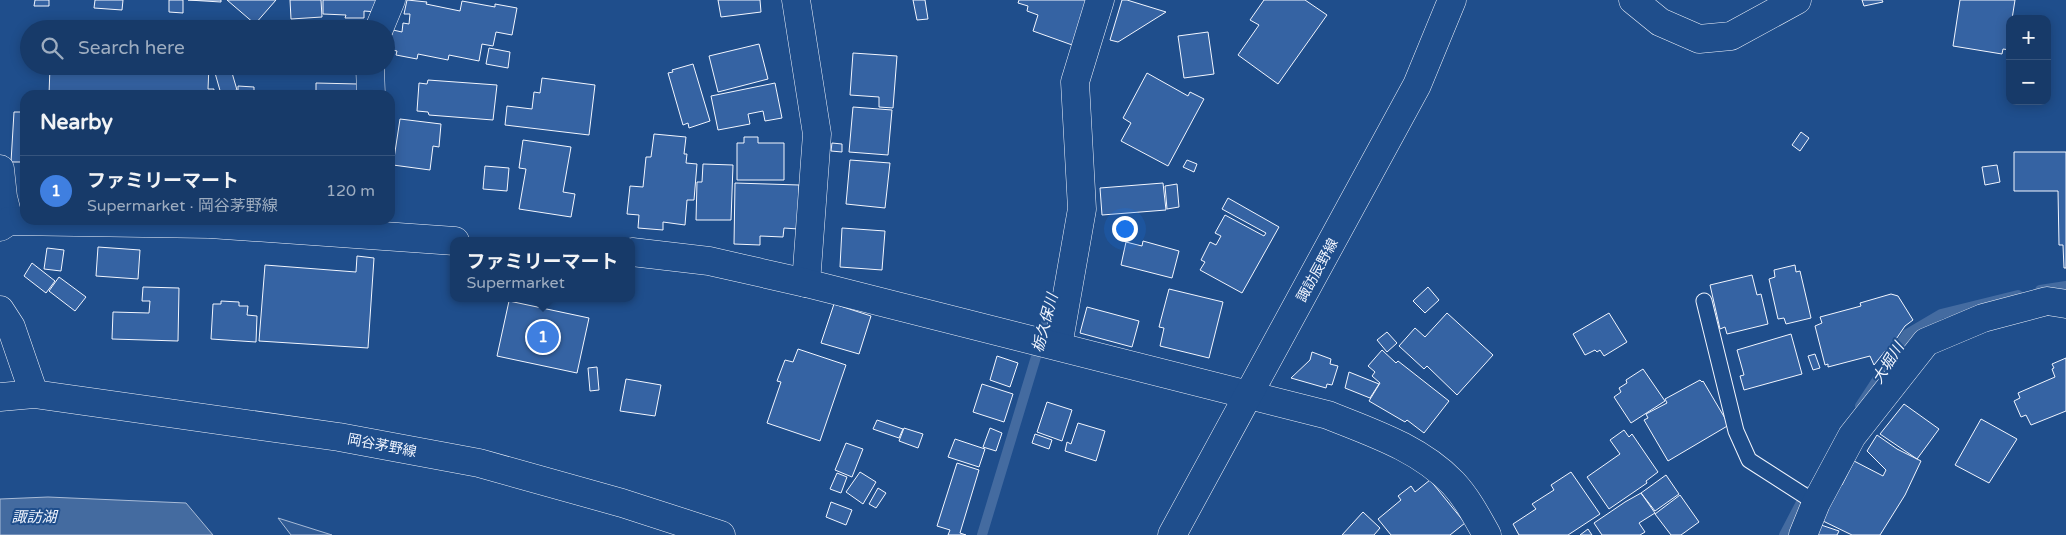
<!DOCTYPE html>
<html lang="en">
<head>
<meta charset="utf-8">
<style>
  body { margin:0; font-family:"Varela Round","Noto Sans JP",sans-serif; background:#244571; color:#f1f3f6 }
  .controls { position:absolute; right:15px; top:15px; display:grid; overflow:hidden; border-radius:10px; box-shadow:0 2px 12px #0003 }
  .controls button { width:45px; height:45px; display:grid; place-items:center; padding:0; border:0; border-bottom:1px solid #36547d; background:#173a69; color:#f1f3f6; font:25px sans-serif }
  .you { position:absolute; left:1124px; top:228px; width:18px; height:18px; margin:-12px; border:4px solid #fff; border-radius:50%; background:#1a73e8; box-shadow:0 0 0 8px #1a73e833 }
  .badge { display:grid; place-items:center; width:32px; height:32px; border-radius:50%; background:#e797bd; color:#fff; font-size:16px; font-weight:700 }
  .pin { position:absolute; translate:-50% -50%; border:2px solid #fff; box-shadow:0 1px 5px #0006 }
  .popup { position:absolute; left:450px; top:237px; width:185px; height:65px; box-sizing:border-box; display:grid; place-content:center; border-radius:10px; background:#173a69; filter:drop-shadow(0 1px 4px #0005); font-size:16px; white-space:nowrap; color:#9eadc0 }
  .popup b { font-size:19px; color:#f1f3f6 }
  .popup::after { content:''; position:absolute; left:50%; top:100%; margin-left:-10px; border:10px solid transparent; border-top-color:#173a69 }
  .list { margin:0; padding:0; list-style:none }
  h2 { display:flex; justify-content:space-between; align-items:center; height:65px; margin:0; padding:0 20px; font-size:21px }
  h2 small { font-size:16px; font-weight:400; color:#9eadc0 }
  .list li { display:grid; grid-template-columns:32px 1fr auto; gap:15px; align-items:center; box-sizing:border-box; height:70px; padding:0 20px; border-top:1px solid #36547d }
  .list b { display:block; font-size:19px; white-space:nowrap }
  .list p { margin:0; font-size:16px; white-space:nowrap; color:#9eadc0 }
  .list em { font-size:16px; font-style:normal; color:#9eadc0 }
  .icon { flex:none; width:28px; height:28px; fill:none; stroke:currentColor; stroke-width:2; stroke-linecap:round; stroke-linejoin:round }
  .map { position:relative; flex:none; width:2066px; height:535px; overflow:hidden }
  .search { position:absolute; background:#173a69; box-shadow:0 2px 12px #0003; left:20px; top:20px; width:375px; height:55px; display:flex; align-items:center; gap:12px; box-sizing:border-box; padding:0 18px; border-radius:28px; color:#9eadc0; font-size:19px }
  .panel { position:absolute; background:#173a69; box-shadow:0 2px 12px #0003; left:20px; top:90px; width:375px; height:135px; border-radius:15px }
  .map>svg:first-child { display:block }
</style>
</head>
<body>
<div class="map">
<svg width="2066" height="535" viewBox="0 0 2066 535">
  <rect width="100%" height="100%" fill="#1f4e8c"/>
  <path fill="#305b95" stroke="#a8bbd7" d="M278 518 332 535H291Z"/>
  <path fill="#446ba0" stroke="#a8bbd7" d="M48 497 186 503 213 535H0V499Z"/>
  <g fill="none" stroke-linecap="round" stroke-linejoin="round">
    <path stroke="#446ba0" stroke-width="10" d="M2040 290 2066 286
      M1860 406 1907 334 1941 314 2018 295
      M982 535 1052 304
      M1784 535 1807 491"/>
  </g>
  <path fill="#3563a3" stroke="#f2f6ff" d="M35 0H49V6H34Z
    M95 0H123L122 10 94 8Z
    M169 0H183V13L169 12Z
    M188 0H221V2Z
    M227 0H276L255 24Z
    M290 0H321L322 17 291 19Z
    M323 0H377V12L364 11V18H345L346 15 323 14Z
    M407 0 427 2 426 4 460 11 462 1 495 7V4L517 8 512 35 496 32 493 46 482 44 479 61 449 55 448 60 418 54 417 59 396 55 397 51 388 49 393 30 402 32 403 23 409 24 410 14H404Z
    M718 0H760L761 12 721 17Z
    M913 0H925L928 19 917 20Z
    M1019 0H1091L1075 46 1033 31 1038 15 1027 11 1028 6 1018 3Z
    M1122 0H1127L1166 12 1118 42 1110 40Z
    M1264 0H1305L1327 15 1278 84 1238 55 1259 25 1250 20Z
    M1862 0H1882L1883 2 1864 6Z
    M1960 0H2015L2012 19H2010V50L2003 49 2002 54 1953 46Z
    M1208 32 1214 74 1184 78 1178 36Z
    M759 44 768 79 718 92 709 56Z
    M489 48 510 52 508 68 486 64Z
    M853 53 897 56 893 108 879 107V97L850 95Z
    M693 64 710 121 689 128 688 123 683 125 668 73 673 72 672 70Z
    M50 66H209L208 89H214L213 95H49Z
    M213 66H230L237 90 221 94Z
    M1147 73 1188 96 1190 92 1204 99 1168 166 1121 141 1131 123 1123 118Z
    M542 78 595 85 589 135 505 125 507 106 532 109 534 92 540 93Z
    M428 80 497 85 493 120 429 115 428 112 417 111 419 83 427 84Z
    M316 83 358 84V95H316Z
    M775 83 782 118 765 121 763 111 748 114 750 124 718 130 711 96Z
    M238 86 254 87V95H238Z
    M853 107 892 110 888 155 849 152Z
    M14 112H25V162H11Z
    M400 119 441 124 439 147 433 146 430 170 393 165Z
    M1801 132 1809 138 1800 151 1792 145Z
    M654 134 686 137 684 154H687L686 163 697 164 694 200H687L685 225 663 222V230L638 228 639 215 627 214 630 186 643 187 646 157H651Z
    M744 137H758V143H784V180H737V143H744Z
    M523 140 571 147 563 192 575 194 571 217 519 209 526 169 519 168Z
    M832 143 842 144V152L831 151Z
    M2014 152H2066V268H2064L2063 245H2059L2058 191H2014Z
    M850 160 890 163 885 208 846 204Z
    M1187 160 1197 164 1194 172 1183 167Z
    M703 164 733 165 731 220H696L697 182H702Z
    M1997 165 2000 182 1985 185 1982 167Z
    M485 166 509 168 507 191 483 189Z
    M735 183 799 185 798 229 784 228 783 237 760 236V245L734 244Z
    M1163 183 1166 210 1102 215 1100 188Z
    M1177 184 1179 207 1167 209 1165 186Z
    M1228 198 1279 227 1242 293 1200 270 1205 262 1201 260 1210 242 1216 245 1221 236 1215 233 1225 215 1264 236 1266 233 1222 209Z
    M842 228 885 231 882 270 840 267Z
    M1143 241 1179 251 1172 278 1121 265 1126 242 1142 246Z
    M98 247 140 250 138 279 96 276Z
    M47 248 64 250 61 271 44 269Z
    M357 256 374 258 368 348 259 341 265 265 356 272Z
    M32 263 55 281 46 293 24 276Z
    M1795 265 1796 272 1800 271 1811 318 1786 324 1784 318 1778 319 1769 279 1775 277 1774 270Z
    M1752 275 1757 295 1761 294 1768 324 1727 334 1725 327 1720 329 1710 285Z
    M59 277 86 297 75 311 49 291Z
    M143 287 179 288 178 341 112 339 113 312 149 313 150 301H142Z
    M1428 287 1439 300 1425 313 1413 301Z
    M1169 289 1223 302 1209 358 1160 346 1164 328 1159 327Z
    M1891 294 1898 296 1913 320 1905 326 1888 351 1886 350 1874 365 1870 356 1828 367V364L1825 365 1815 326 1822 323 1820 317 1861 306 1860 303Z
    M221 301 239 302V306H248L247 315 257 316 256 342 211 339 213 304H221Z
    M509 301 589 318 577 373 497 356Z
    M834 304 871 316 859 354 821 343Z
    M1087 307 1139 321 1132 347 1080 333Z
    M1447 313 1493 355 1457 395 1427 366 1424 369 1399 346 1415 328 1425 337Z
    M1609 313 1627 342 1604 356 1600 350 1597 352 1595 350 1585 355 1573 334Z
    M1387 332 1397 343 1387 352 1377 340Z
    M1791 334 1802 374 1744 390 1740 376 1744 375 1737 350Z
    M798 349 846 365 820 441 767 423 781 382 777 381 785 360 793 362Z
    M1382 350 1396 363 1398 361 1449 401 1424 433 1407 420 1405 422 1369 401 1380 383 1372 376 1375 372 1368 366Z
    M1312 352 1331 359 1330 364 1338 366 1332 385 1327 384 1326 388 1291 378 1310 360Z
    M1815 354 1820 368 1813 370 1808 356Z
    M997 356 1018 363 1010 387 990 380Z
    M2066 358V411L2031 425 2026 415 2021 417 2014 401 2020 398 2018 393 2055 377 2052 369 2054 368 2052 364Z
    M597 367 599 390 590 391 588 368Z
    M1643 369 1665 401 1631 423 1614 397 1621 392 1619 388 1627 383 1626 380Z
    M1349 372 1379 384 1370 398 1345 388Z
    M626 379 661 385 655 416 620 411Z
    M1700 380 1702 382 1703 381 1729 425 1668 461 1644 420 1648 418 1646 414 1667 403 1665 399Z
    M982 384 1013 394 1004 422 973 412Z
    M1047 402 1072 410 1062 441 1037 432Z
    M1904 404 1939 429 1917 459 1880 434Z
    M1981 419 2017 439 1989 483 1955 465Z
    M877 420 903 429 899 438 873 429Z
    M1078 423 1105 431 1096 461 1065 451 1067 442 1071 444Z
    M904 428 923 434 918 448 899 441Z
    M990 428 1002 433 996 451 983 447Z
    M1624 430 1629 437 1632 434 1658 472 1646 481 1647 483 1609 509 1587 477 1620 454 1610 440Z
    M1035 434 1052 440 1049 449 1032 443Z
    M1877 435 1897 449 1921 461 1905 495 1880 535H1852L1823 521 1836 483 1842 485 1854 461 1883 476 1886 470 1867 451Z
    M955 439 985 449 979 467 948 457Z
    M846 443 863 449 852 477 835 470Z
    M957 463 979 470 960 533 966 535H948L950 530 937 526Z
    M860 472 876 482 863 504 846 492Z
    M1571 472 1600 514 1568 535H1519L1513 524 1536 509 1532 504 1554 490 1551 485Z
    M837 473 847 477 841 493 830 489Z
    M1666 475 1679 494 1655 511 1641 493Z
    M1430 480 1465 523 1450 535H1391L1378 519 1401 500 1398 496 1411 486 1415 492Z
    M878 488 886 493 876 508 869 504Z
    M1641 493 1655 513 1639 523 1645 532 1640 535H1602L1594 523 1625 502Z
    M1680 495 1699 522 1681 535H1671L1655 514Z
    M831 502 852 510 846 525 826 517Z
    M1363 512 1380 528 1374 535H1342Z
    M1815 523 1839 531 1837 535H1810Z
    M1588 529 1592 535H1580Z"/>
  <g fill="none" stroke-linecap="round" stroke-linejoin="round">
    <defs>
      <path id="lane" d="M1704 301 1736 431 1749 460 1816 503"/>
      <path id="street" d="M796 0 817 134 806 283
        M1633 0 1660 22 1699 39 1731 36 1797 0
        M379 29 391 0
        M370 66 371 95
        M0 169 3 197 9 221
        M1058 346 1082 209 1075 82 1100 0
        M1803 535 1816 503 1852 436 1926 342 1983 318 2047 301 2066 304"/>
      <path id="secondary" d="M0 227 9 221 210 224 455 241
        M632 252 709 261 806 283 1328 415C1373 433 1419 448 1453 483 1467 498 1477 517 1487 535"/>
      <path id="primary" d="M0 310 11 327 34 394
        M0 397 34 394 339 437 479 463 622 503 721 535
        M1172 535 1417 85 1452 0"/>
    </defs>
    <use href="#lane" stroke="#f2f6ff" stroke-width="17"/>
    <use href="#street" stroke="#f2f6ff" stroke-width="29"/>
    <use href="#secondary" stroke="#f2f6ff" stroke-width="29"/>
    <use href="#primary" stroke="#f2f6ff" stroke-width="29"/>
    <use href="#lane" stroke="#1f4e8c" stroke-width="15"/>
    <use href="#street" stroke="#1f4e8c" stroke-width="28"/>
    <use href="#secondary" stroke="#1f4e8c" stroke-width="28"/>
    <use href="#primary" stroke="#1f4e8c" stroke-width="28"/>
  </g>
  <g text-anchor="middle" stroke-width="4" stroke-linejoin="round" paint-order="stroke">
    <g font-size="14" fill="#f2f6ff" stroke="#1f4e8c">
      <text transform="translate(1317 270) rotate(-61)" y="5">諏訪辰野線</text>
      <text transform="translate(382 445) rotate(11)" y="5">岡谷茅野線</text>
    </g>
    <g font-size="15" font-style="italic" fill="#f2f6ff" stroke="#1f4e8c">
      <text transform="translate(1045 323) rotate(-75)" y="5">栃久保川</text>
      <text transform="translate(1888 363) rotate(-58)" y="5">大堀川</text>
      <text x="34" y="522">諏訪湖</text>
    </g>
  </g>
</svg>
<div class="controls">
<button>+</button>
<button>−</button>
</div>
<div class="you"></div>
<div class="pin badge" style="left:543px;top:337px;background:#3f7fe0">1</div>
<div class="popup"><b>ファミリーマート</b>Supermarket</div>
<div class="search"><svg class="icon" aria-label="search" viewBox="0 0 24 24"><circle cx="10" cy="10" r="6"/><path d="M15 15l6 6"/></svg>Search here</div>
<section class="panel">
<h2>Nearby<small></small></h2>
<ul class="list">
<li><span class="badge" style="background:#3f7fe0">1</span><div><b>ファミリーマート</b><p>Supermarket · 岡谷茅野線</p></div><em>120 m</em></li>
</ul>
</section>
</div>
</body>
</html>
